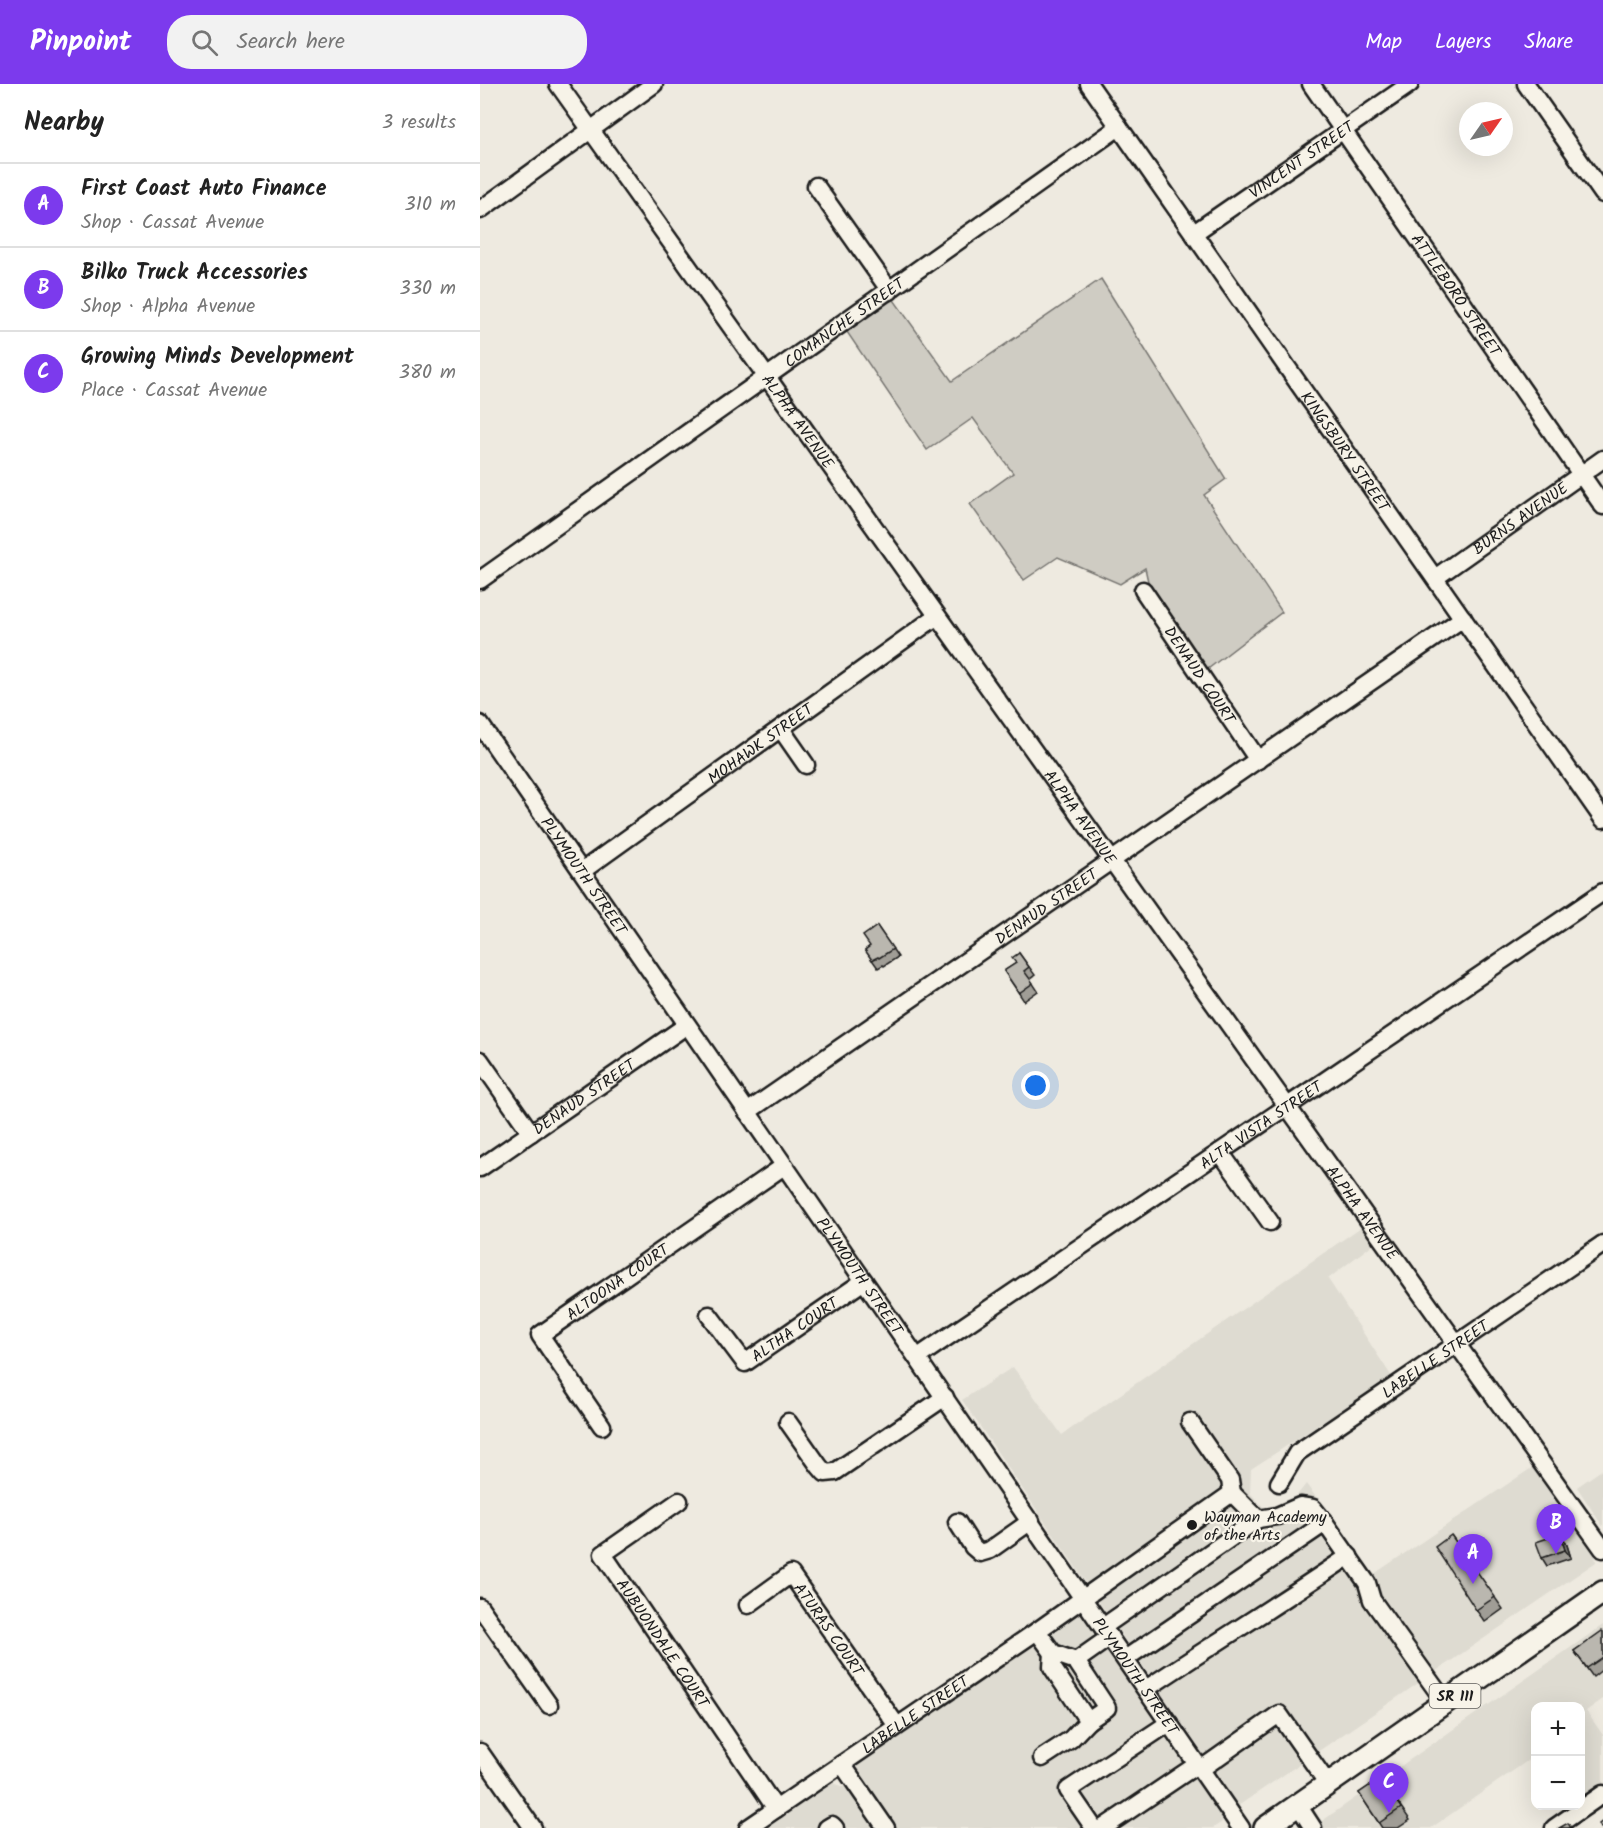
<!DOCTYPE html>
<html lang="en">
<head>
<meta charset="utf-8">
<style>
  body { margin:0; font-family:Kalam,sans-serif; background:#f2f2f2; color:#222 }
  .controls { position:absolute; right:18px; bottom:18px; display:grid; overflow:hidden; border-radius:12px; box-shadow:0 6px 24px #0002 }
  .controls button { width:54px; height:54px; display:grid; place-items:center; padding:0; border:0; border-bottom:2px solid #e0e0e0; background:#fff; color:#222; font:30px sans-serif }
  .compass { position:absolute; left:979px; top:18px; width:54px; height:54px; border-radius:50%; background:#fff; box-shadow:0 6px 24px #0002; rotate:56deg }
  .you { position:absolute; left:556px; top:1002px; width:21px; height:21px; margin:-15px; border:4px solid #fff; border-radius:50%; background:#1a73e8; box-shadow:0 0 0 9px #1a73e833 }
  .badge { display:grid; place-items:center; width:39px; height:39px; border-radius:50%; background:#7c3aed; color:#fff; font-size:20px; font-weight:700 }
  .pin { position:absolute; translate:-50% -50px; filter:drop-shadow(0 2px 3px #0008) }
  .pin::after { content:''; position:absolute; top:32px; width:21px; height:18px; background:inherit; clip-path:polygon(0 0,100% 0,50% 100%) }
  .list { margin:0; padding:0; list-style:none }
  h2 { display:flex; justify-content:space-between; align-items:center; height:78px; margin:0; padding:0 24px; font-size:26px }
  h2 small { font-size:20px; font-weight:400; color:#767676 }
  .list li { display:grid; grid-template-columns:39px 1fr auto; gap:18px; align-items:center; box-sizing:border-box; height:84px; padding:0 24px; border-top:2px solid #e0e0e0 }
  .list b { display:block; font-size:22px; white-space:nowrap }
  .list p { margin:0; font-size:20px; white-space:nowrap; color:#767676 }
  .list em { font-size:20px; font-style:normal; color:#767676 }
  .icon { flex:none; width:33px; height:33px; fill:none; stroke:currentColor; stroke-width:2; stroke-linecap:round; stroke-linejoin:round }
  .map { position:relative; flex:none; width:1123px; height:1744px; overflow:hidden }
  header { display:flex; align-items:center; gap:36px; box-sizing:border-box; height:84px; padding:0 30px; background:#7c3aed; color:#fff }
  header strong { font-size:28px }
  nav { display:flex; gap:33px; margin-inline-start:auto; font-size:21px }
  .search { width:420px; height:54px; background:#f2f2f2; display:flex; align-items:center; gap:15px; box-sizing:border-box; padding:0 21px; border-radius:24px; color:#767676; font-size:22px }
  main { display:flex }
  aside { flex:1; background:#fff }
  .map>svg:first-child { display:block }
</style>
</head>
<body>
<header>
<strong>Pinpoint</strong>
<div class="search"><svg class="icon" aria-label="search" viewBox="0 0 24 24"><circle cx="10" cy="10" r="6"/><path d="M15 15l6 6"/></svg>Search here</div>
<nav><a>Map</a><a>Layers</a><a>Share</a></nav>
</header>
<main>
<aside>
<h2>Nearby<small>3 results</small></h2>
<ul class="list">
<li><span class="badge">A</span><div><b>First Coast Auto Finance</b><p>Shop · Cassat Avenue</p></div><em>310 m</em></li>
<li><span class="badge">B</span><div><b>Bilko Truck Accessories</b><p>Shop · Alpha Avenue</p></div><em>330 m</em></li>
<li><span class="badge">C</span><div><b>Growing Minds Development</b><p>Place · Cassat Avenue</p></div><em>380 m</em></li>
</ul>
</aside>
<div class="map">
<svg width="1123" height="1744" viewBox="0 0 1123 1744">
  <rect width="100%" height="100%" fill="#eeeae0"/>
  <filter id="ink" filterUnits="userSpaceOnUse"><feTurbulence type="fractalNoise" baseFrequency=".0167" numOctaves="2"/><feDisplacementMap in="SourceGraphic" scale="12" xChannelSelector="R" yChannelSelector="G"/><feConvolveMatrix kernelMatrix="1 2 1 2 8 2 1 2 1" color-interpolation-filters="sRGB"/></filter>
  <g filter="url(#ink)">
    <path fill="#dedbd1" d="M884 1141 897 1157 848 1195 912 1293 771 1385 770 1409 786 1426 811 1419 826 1400 894 1490 1056 1381 1115 1469 1116 1478 758 1722 482 1316 533 1283 582 1351Z
      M1123 1385V1443L1097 1403Z
      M600 1530 610 1537 730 1711 740 1729 742 1738 733 1744H411L377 1687 378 1678 587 1536Z
      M1123 1541V1615L1106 1627 1123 1651V1705L1101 1720 1100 1622H1056L1055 1682 1050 1675 951 1744H832Z
      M352 1699 370 1705 397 1744H284Z"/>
    <path fill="#cfccc3" stroke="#767470" stroke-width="1.5" d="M621 195 746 395 724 411 802 528 724 588 669 502 665 484 640 500 578 473 544 496 490 420 533 389 493 334 447 366 367 248 412 213 472 297Z"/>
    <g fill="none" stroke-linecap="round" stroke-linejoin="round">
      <defs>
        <g id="minor">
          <path id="s1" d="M78 0 1123 1465"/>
          <path id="s2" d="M609 0 1123 735"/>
          <path id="s3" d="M831 0 1123 422"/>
          <path d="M1046 0 1123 110"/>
          <path d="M336 102 410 207"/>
          <path d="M0 126 174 0"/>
          <path id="s4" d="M714 149 930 0"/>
          <path id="s5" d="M955 494 1123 375"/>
          <path id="s6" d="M0 496 639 43"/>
          <path id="s7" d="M663 506 778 676"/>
          <path id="s8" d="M0 640 761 1744"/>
          <path d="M301 645 326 681"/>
          <path id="s9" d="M102 787 457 532"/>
          <path d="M0 976 51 1049"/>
          <path id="s10" d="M267 1028 983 534"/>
          <path d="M740 1068 790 1138"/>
          <path id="s11" d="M0 1084 207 941"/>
          <path id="s12" d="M229 1231 265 1279 384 1197"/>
          <path id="s13" d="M438 1273 1123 808"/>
          <path d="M308 1338 339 1382 345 1389 355 1388 465 1313"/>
          <path d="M710 1338 750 1396 752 1409"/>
          <path id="s14" d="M122 1342 60 1251 304 1082"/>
          <path id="s15" d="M799 1399 817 1369 1123 1160"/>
          <path id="s16" d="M199 1417 123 1470 296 1725"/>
          <path d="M477 1438 493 1463 500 1469 510 1466 551 1437"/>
          <path d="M845 1439 887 1499 892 1516 965 1618"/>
          <path id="s17" d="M268 1521 311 1490 417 1642"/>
          <path d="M0 1523 69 1621"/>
          <path d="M623 1543 778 1435"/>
          <path d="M557 1547 573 1569 596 1577 630 1553"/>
          <path d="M596 1577 627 1624 608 1637"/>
          <path d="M666 1605C733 1560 802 1518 869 1472"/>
          <path d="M0 1668 53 1744"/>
          <path d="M562 1674 591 1655 608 1637 572 1583 573 1569"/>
          <path d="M362 1680 406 1744"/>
          <path d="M721 1685 799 1630 848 1700"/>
          <path d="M818 1721 833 1744"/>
          <path id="s18" d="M268 1744 557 1547 752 1409 778 1435 797 1432 820 1422 833 1424 845 1439 645 1575"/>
          <path d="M347 1744 352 1741 355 1744"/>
          <path d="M614 1744 588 1706 689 1639"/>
          <path d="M623 1744 718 1680"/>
          <path d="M1074 1744 1123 1710"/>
        </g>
        <path id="major" d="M785 1744 1123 1508"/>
      </defs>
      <use href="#minor" stroke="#1c1c1c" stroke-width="21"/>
      <use href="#major" stroke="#1c1c1c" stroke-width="26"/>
      <use href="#minor" stroke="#f7f3e8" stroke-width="16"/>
      <use href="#major" stroke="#f7f3e8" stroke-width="21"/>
    </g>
    <path fill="#a09d96" stroke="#1c1c1c" stroke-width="1.5" d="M397 842 418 873 404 882 403 881 398 884 385 866 390 862Z
      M539 869 555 891 550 895 558 907 544 917 524 887 536 879Z
      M971 1451 1023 1525 1005 1538 996 1526Z
      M1086 1458 1091 1474 1067 1482 1062 1474Z
      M1123 1548V1585L1113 1593 1094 1567Z
      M901 1694 930 1736 918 1744H902L879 1709Z"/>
    <path fill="#82807a" stroke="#1c1c1c" stroke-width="1.5" d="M1080 1450 1086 1458 1091 1474 1085 1466Z"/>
    <path fill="#bab7af" stroke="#1c1c1c" stroke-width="1.5" d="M397 842 413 865 399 874 398 873 392 876 385 866 390 862 383 852Z
      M539 869 549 883 544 887 553 899 539 909 524 887 536 879 532 874Z
      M1080 1450 1085 1466 1062 1474 1056 1458Z
      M971 1451 1015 1513 996 1526 955 1463Z
      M1122 1547 1123 1548V1573L1107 1584 1094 1567Z
      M901 1694 921 1724 899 1739 879 1709Z
      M1123 1737V1744H1121L1119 1740Z
      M1088 1739 1091 1744H1079Z"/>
  </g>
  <circle fill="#1c1c1c" stroke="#f7f3e8" stroke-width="2" cx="712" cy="1441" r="6"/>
  <g text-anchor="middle" stroke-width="4.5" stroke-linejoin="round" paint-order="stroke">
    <rect fill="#f7f3e8" stroke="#5e5c59" stroke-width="1.5" x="949.5" y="1600" width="51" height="24" rx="4.5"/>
    <g font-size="15" font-weight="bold" fill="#1c1c1c">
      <text x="975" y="1617">SR 111</text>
    </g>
    <g font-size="16" fill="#1c1c1c" stroke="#f7f3e8">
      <text dy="6" stroke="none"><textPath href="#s4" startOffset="130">VINCENT STREET</textPath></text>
      <text dy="6" stroke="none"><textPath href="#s3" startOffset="256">ATTLEBORO STREET</textPath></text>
      <text dy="6" stroke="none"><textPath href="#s6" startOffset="446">COMANCHE STREET</textPath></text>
      <text dy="6" stroke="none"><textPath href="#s1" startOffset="414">ALPHA AVENUE</textPath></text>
      <text dy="6" stroke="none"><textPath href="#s2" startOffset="448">KINGSBURY STREET</textPath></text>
      <text dy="6" stroke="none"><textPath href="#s5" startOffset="104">BURNS AVENUE</textPath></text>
      <text dy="6" stroke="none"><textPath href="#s7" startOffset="102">DENAUD COURT</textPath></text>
      <text dy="6" stroke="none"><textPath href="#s9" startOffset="219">MOHAWK STREET</textPath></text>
      <text dy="6" stroke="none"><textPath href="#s1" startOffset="900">ALPHA AVENUE</textPath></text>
      <text dy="6" stroke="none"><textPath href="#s8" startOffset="184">PLYMOUTH STREET</textPath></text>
      <text dy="6" stroke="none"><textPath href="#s10" startOffset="363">DENAUD STREET</textPath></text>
      <text dy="6" stroke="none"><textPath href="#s11" startOffset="126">DENAUD STREET</textPath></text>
      <text dy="6" stroke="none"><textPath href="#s13" startOffset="414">ALTA VISTA STREET</textPath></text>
      <text dy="6" stroke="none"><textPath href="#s1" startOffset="1386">ALPHA AVENUE</textPath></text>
      <text dy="6" stroke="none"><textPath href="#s8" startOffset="670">PLYMOUTH STREET</textPath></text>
      <text dy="6" stroke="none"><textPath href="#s14" startOffset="204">ALTOONA COURT</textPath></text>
      <text dy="6" stroke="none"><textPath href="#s12" startOffset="120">ALTHA COURT</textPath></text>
      <text dy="6" stroke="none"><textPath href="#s15" startOffset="202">LABELLE STREET</textPath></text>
      <text dy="6" stroke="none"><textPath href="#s17" startOffset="120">ATURAS COURT</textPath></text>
      <text dy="6" stroke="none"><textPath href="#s16" startOffset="200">AUBUONDALE COURT</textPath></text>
      <text dy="6" stroke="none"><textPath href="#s8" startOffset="1156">PLYMOUTH STREET</textPath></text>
      <text dy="6" stroke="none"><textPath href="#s18" startOffset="202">LABELLE STREET</textPath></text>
    </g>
    <g font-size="16" fill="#1c1c1c" stroke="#f7f3e8" text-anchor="start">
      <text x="724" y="1438">Wayman Academy<tspan x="724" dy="18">of the Arts</tspan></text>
    </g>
  </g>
</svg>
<div class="controls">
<button>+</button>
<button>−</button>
</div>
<svg class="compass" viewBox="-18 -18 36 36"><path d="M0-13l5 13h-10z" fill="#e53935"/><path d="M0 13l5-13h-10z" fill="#767676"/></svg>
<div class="you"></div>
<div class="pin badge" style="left:993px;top:1500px">A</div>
<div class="pin badge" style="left:1076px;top:1470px">B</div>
<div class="pin badge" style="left:909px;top:1729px">C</div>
</div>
</main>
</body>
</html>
